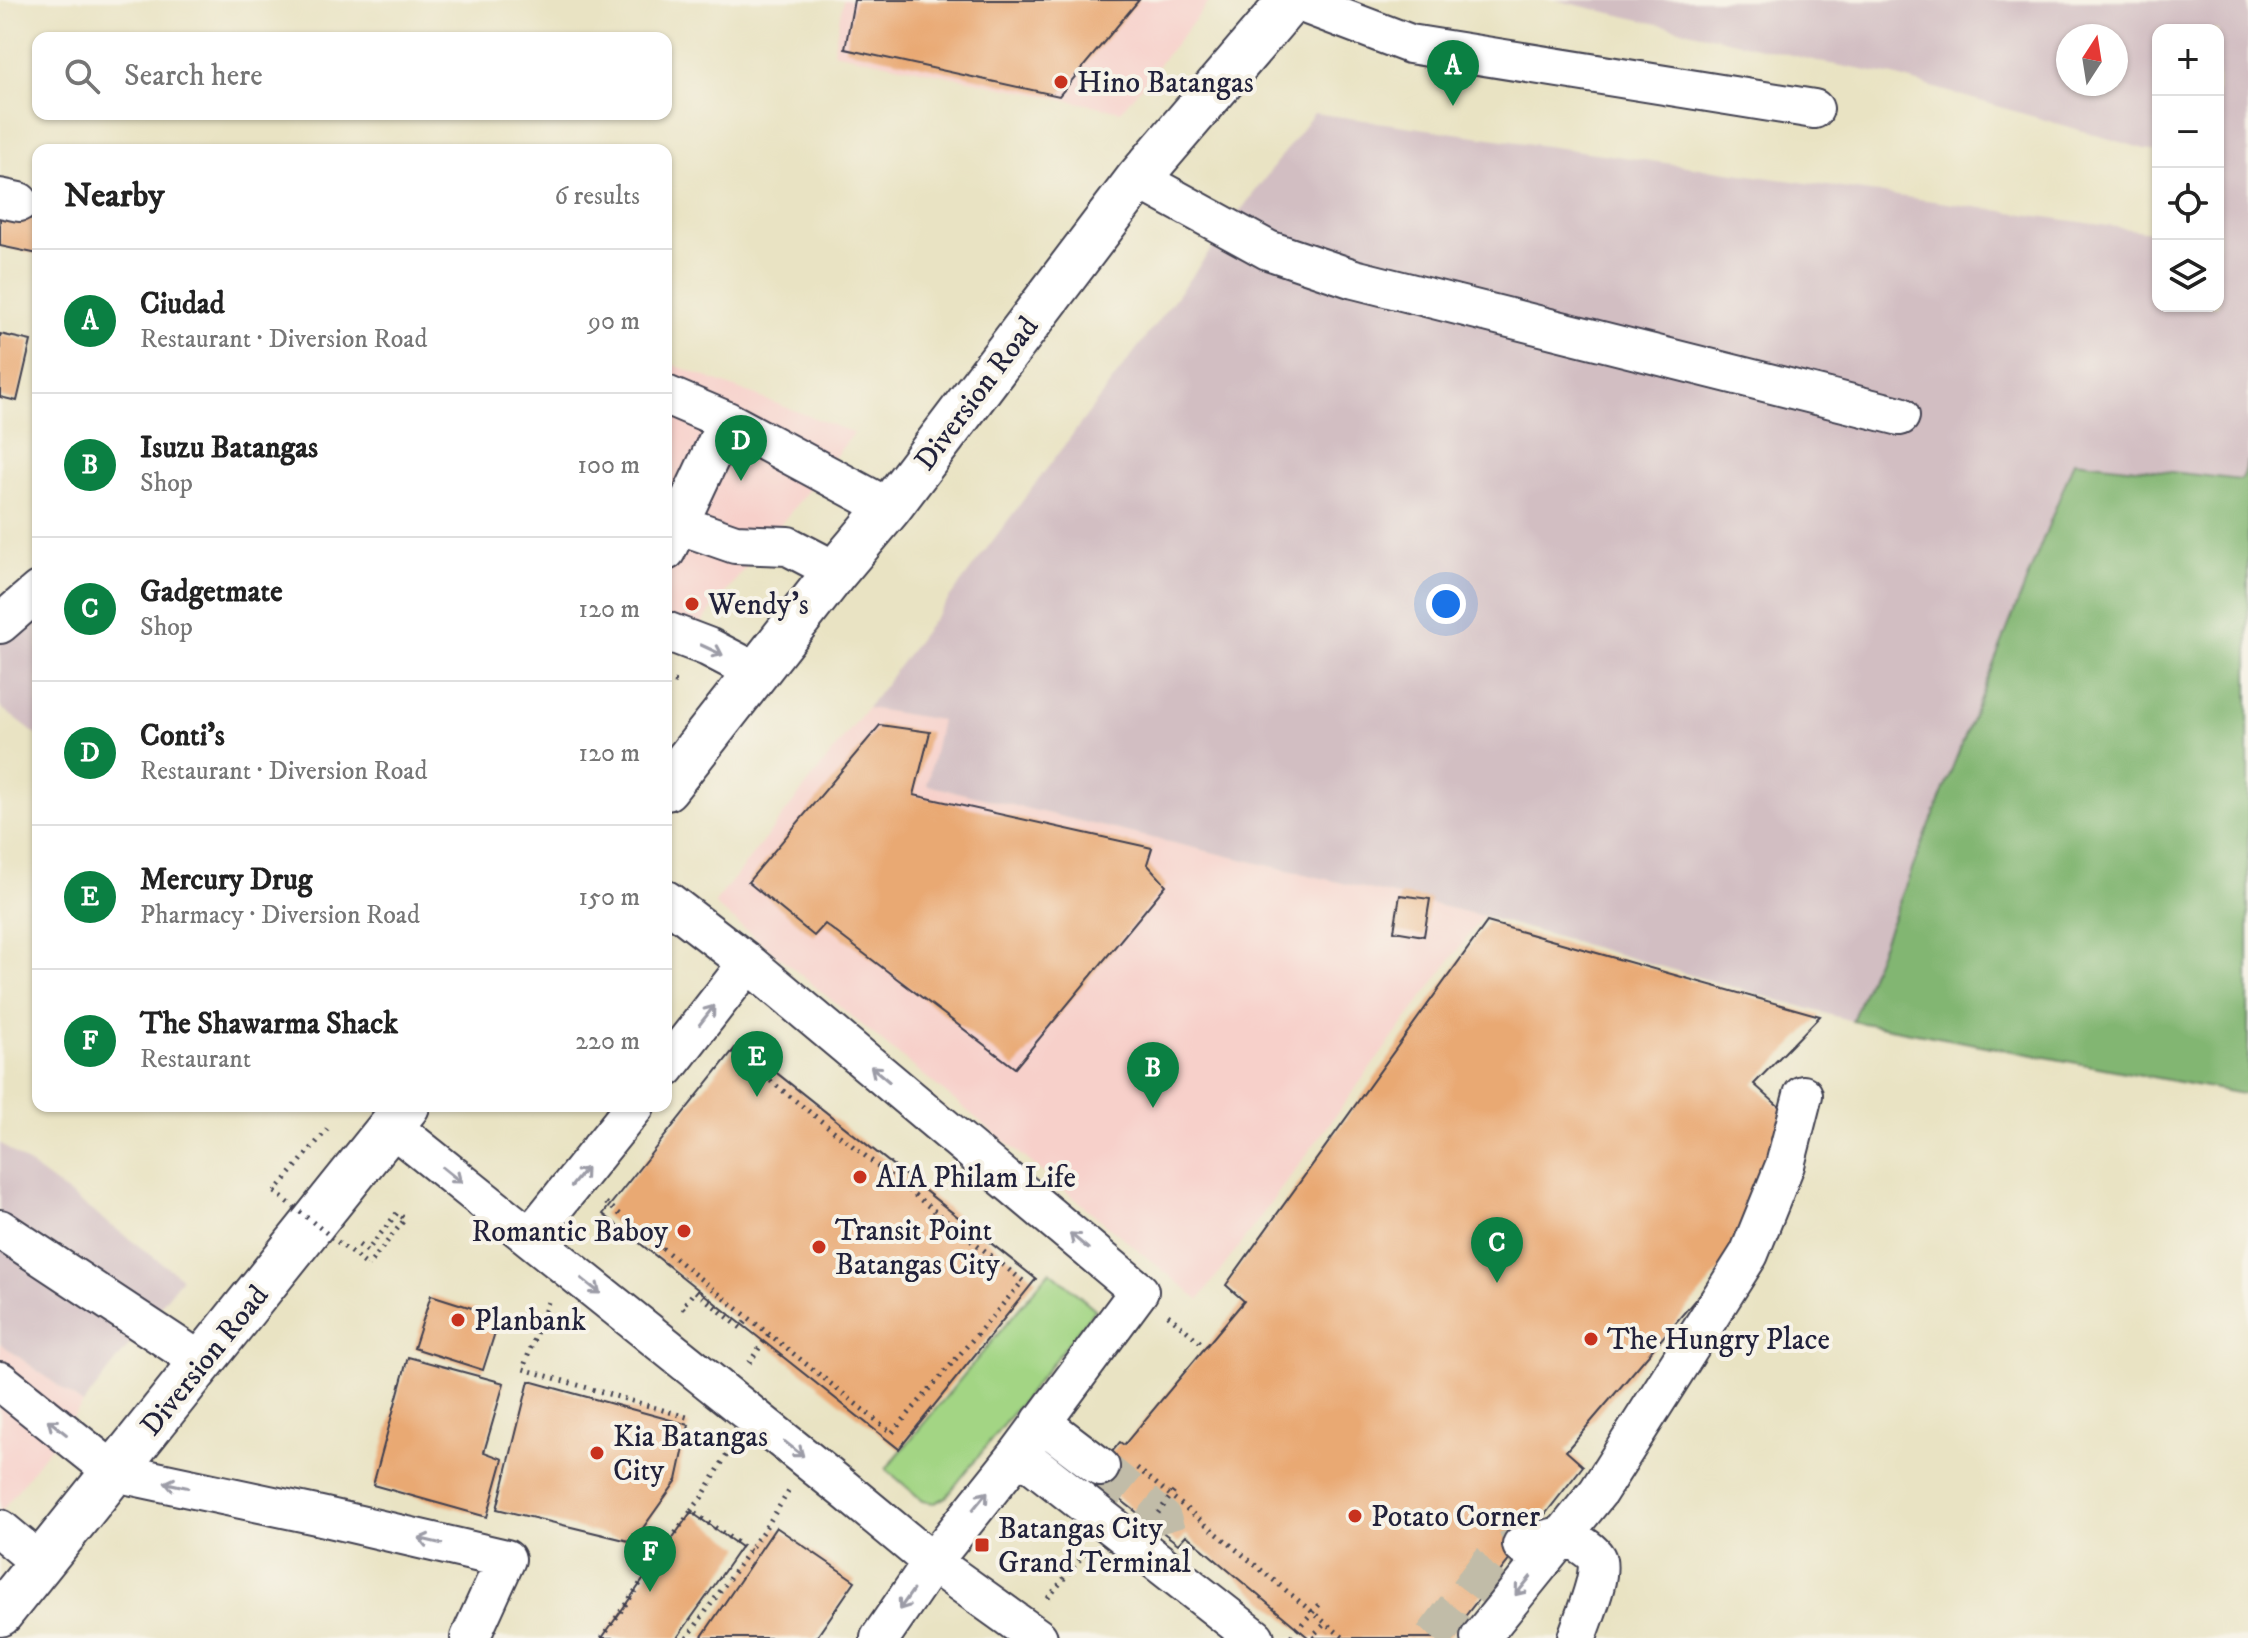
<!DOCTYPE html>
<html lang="en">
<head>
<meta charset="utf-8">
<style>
  body { margin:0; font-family:"IM FELL DW Pica",serif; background:#f6f6f6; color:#222 }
  .controls { position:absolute; right:24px; top:24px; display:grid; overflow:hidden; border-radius:16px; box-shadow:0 2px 6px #0004 }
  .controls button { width:72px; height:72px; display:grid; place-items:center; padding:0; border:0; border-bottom:2px solid #e0e0e0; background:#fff; color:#222; font:40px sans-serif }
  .compass { position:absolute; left:2056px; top:24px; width:72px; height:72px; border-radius:50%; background:#fff; box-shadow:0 2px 6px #0004; rotate:12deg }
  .you { position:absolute; left:1446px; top:604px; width:28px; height:28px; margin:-20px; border:6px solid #fff; border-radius:50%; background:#1a73e8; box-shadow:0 0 0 12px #1a73e833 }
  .badge { display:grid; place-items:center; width:52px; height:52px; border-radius:50%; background:#0b8043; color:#fff; font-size:26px; font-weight:700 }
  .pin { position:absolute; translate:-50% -66px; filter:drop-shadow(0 2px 4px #0008) }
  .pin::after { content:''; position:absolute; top:42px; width:28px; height:24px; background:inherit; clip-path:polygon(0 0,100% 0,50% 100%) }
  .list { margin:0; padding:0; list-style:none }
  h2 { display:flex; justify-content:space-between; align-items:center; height:104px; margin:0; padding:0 32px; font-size:34px }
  h2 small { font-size:26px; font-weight:400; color:#767676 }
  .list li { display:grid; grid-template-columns:52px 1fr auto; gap:24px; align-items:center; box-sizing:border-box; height:144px; padding:0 32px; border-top:2px solid #e0e0e0 }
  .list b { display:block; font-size:30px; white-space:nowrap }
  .list p { margin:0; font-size:26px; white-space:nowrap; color:#767676 }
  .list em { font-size:26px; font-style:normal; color:#767676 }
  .icon { flex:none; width:44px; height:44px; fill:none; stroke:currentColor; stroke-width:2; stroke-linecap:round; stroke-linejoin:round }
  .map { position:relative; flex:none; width:2248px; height:1638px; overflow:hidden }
  .search { position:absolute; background:#fff; box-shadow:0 2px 6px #0004; left:32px; top:32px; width:640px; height:88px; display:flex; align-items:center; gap:20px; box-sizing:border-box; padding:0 28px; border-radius:16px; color:#767676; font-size:30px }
  .panel { position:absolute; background:#fff; box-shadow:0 2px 6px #0004; left:32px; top:144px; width:640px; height:968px; border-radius:16px }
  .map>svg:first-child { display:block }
</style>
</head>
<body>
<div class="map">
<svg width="2248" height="1638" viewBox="0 0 2248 1638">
  <rect width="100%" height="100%" fill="#f7f3e8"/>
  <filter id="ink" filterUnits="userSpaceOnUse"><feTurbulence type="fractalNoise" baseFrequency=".0125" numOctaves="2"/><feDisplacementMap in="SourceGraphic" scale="16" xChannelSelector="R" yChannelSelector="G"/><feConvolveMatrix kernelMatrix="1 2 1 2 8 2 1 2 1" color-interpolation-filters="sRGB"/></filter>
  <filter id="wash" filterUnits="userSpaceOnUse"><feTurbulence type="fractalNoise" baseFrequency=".006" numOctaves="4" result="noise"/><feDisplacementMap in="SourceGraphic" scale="32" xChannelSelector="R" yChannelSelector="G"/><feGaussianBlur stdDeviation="1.8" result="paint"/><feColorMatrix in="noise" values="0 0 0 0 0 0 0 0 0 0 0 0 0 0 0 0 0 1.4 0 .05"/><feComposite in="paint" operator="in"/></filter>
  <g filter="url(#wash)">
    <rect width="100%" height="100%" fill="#e9e3c3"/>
    <path fill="#f7d0ca" d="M843 0H1211L1121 111 833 52Z
      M666 362 854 433 683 646 666 644Z
      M867 708 942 720 927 785 1483 916 1199 1300 714 904Z
      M0 1343 83 1404 0 1513Z"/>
    <path fill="#d2bec2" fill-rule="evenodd" d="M1555 0H2248V461L2241 480 2074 461 1852 1021 1483 916 927 785 941 720 867 708 1314 113 2158 233V306H2218V30H2158V153L1894 76 1826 63ZM2068 36H2116V84H2068Z
      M38 603V736L0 707V637Z
      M0 1143 182 1278 83 1404 0 1343Z"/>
    <path fill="#a3d584" stroke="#627c60" stroke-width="2" d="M1050 1271 1095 1309 946 1497 935 1503 923 1501 886 1469Z"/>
    <path fill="#82b672" stroke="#526c56" stroke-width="2" d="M2074 461 2241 480 2248 461V1095L1852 1021Z"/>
    <g id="blocks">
      <path fill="#e9a973" d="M854 0H1139L1059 96 845 49Z
        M0 213 38 220V254L0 246Z
        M0 334 31 341 17 401 0 397Z
        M880 725 930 732 914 795 1152 848 1147 864 1166 885 1015 1068 825 924 814 936 748 882Z
        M1400 895 1430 899 1424 936 1394 931Z
        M1487 922 1820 1016 1754 1084 1784 1111 1741 1246 1566 1451 1583 1466 1448 1638H1309L1186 1535 1178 1544 1091 1477 1120 1442 1124 1445 1244 1301 1226 1285Z
        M739 1043 1036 1279 899 1449 603 1214Z
        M431 1295 500 1317 483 1370 414 1348Z
        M408 1357 504 1383 484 1452 503 1459 487 1517 373 1485Z
        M529 1381 689 1425 677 1480 633 1542 497 1509Z
        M691 1512 741 1547 709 1593 677 1638H602Z
        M776 1527 855 1581 816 1638H701Z"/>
    </g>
  </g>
  <g filter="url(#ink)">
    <use href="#blocks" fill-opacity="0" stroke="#403f4f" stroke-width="2"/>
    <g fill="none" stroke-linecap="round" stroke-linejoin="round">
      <path stroke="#c1bca8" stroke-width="38" stroke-dasharray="38 19" stroke-linecap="butt" d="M1100 1467 1162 1518 1167 1535
        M1433 1638 1490 1563 1504 1551 1522 1545"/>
      <defs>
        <path id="minor" d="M1294 0 1410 44 1814 109
          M1138 179 1268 250 1354 279 1900 416
          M0 198 19 202
          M666 395 727 421 889 508
          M666 520 735 544 788 546 836 571
          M666 551 727 421
          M0 624 38 591
          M666 631 708 647 756 672
          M666 900 748 963 1139 1291 1019 1453 932 1562 880 1638
          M666 1068 748 963
          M391 1126 845 1490 932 1562 1038 1638
          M0 1229 203 1363
          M530 1237 635 1106
          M0 1381 114 1472 321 1516 506 1559 470 1638
          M1041 1422 1100 1467
          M1019 1453 1255 1638
          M0 1529 41 1563
          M1522 1545 1565 1535C1574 1541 1590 1548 1596 1558 1604 1573 1582 1621 1577 1638
          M1480 1638 1598 1492 1749 1254 1785 1165 1803 1095"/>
        <path id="highway" d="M666 788 836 571 889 508 1138 179 1291 0
          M0 1614 407 1106"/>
      </defs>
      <use href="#minor" stroke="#403f4f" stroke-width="42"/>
      <use href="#highway" stroke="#403f4f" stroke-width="48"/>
      <path stroke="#403f4f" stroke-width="5" stroke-dasharray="2 6" stroke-linecap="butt" d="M666 681 680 683
        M275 1192 330 1126
        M606 1203 892 1433 1023 1281 729 1048
        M359 1245 367 1251 397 1213 405 1219 368 1266
        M548 1302 523 1369 690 1418
        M684 1309 682 1307 695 1291 741 1328 749 1318
        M1168 1315 1206 1347
        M749 1363 769 1334
        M1137 1468 1344 1638
        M691 1511 702 1497 732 1446
        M1158 1513 1177 1488
        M1048 1598 1085 1553
        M1291 1636 1320 1604
        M602 1638 691 1511 749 1551
        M687 1638 770 1521 789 1491
        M1314 1638 1312 1636 1326 1623"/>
      <use href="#minor" stroke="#fff" stroke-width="38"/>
      <use href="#highway" stroke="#fff" stroke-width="44"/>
      <path stroke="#403f4f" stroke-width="5" stroke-dasharray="2 6" stroke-linecap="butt" d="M275 1192 368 1266"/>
    </g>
    <defs><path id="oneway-shaft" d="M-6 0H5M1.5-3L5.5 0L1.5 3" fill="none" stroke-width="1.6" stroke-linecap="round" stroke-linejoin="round" transform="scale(2)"/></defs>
    <g stroke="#9c9ca7">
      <use href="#oneway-shaft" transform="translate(712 650) rotate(25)"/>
      <use href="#oneway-shaft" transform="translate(707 1015) rotate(-52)"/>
      <use href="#oneway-shaft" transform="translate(880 1074) rotate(-140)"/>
      <use href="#oneway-shaft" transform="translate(452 1175) rotate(39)"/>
      <use href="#oneway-shaft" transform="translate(579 1177) rotate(-51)"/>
      <use href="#oneway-shaft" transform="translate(1079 1241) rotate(-140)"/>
      <use href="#oneway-shaft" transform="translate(591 1286) rotate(39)"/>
      <use href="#oneway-shaft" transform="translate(57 1427) rotate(-142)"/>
      <use href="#oneway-shaft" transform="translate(794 1449) rotate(38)"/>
      <use href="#oneway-shaft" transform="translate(176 1485) rotate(-168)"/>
      <use href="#oneway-shaft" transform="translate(980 1501) rotate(-51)"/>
      <use href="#oneway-shaft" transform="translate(430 1541) rotate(-167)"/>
      <use href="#oneway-shaft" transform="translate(1523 1586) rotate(129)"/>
      <use href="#oneway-shaft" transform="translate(906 1600) rotate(125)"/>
    </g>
  </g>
  <g fill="#c8321e" stroke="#f7f3e8" stroke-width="3">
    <circle cx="1061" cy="82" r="8"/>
    <circle cx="692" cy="604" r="8"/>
    <circle cx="860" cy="1177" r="8"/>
    <circle cx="684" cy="1231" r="8"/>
    <circle cx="819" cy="1247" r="8"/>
    <circle cx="458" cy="1320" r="8"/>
    <circle cx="1591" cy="1339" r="8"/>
    <circle cx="597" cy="1453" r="8"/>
    <circle cx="1355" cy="1516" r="8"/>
    <rect x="974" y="1537" width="16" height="16" rx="4"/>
  </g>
  <g text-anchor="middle" stroke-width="8" stroke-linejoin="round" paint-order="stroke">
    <g font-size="30" fill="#22223b" stroke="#f7f3e8" text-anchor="start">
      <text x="1077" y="92">Hino Batangas</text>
      <text x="708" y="614">Wendy's</text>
      <text x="876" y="1187">AIA Philam Life</text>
      <text x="835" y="1240">Transit Point<tspan x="835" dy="34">Batangas City</tspan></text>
      <text x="668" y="1241" text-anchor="end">Romantic Baboy</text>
      <text x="474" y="1330">Planbank</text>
      <text x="1607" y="1349">The Hungry Place</text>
      <text x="613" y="1446">Kia Batangas<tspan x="613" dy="34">City</tspan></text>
      <text x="1371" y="1526">Potato Corner</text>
      <text x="998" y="1538">Batangas City<tspan x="998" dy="34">Grand Terminal</tspan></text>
    </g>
    <g font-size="30" fill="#22223b" stroke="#f7f3e8">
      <text transform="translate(976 393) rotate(-53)" y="10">Diversion Road</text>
      <text transform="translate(204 1360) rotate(-51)" y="10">Diversion Road</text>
    </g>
  </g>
</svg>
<div class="controls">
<button>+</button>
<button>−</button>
<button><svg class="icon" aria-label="locate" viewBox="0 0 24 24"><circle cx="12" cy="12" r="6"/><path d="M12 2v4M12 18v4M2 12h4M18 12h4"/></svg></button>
<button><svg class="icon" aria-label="layers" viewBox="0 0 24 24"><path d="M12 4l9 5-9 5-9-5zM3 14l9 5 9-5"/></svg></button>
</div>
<svg class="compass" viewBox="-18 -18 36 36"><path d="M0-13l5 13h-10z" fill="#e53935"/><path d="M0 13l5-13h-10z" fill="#767676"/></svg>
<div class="you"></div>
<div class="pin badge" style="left:1453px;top:106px">A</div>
<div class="pin badge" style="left:1153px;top:1108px">B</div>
<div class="pin badge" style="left:1497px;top:1283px">C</div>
<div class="pin badge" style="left:741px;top:481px">D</div>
<div class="pin badge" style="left:757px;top:1097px">E</div>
<div class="pin badge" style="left:650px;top:1592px">F</div>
<div class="search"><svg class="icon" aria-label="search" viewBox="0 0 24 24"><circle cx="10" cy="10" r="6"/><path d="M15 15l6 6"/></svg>Search here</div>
<section class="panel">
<h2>Nearby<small>6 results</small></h2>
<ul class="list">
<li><span class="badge">A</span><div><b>Ciudad</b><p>Restaurant · Diversion Road</p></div><em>90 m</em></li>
<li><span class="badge">B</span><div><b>Isuzu Batangas</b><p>Shop</p></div><em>100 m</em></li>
<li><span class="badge">C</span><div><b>Gadgetmate</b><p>Shop</p></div><em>120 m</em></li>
<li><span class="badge">D</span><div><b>Conti's</b><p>Restaurant · Diversion Road</p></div><em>120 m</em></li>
<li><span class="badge">E</span><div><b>Mercury Drug</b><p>Pharmacy · Diversion Road</p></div><em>150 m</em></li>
<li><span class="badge">F</span><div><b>The Shawarma Shack</b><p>Restaurant</p></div><em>220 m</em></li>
</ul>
</section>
</div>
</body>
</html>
